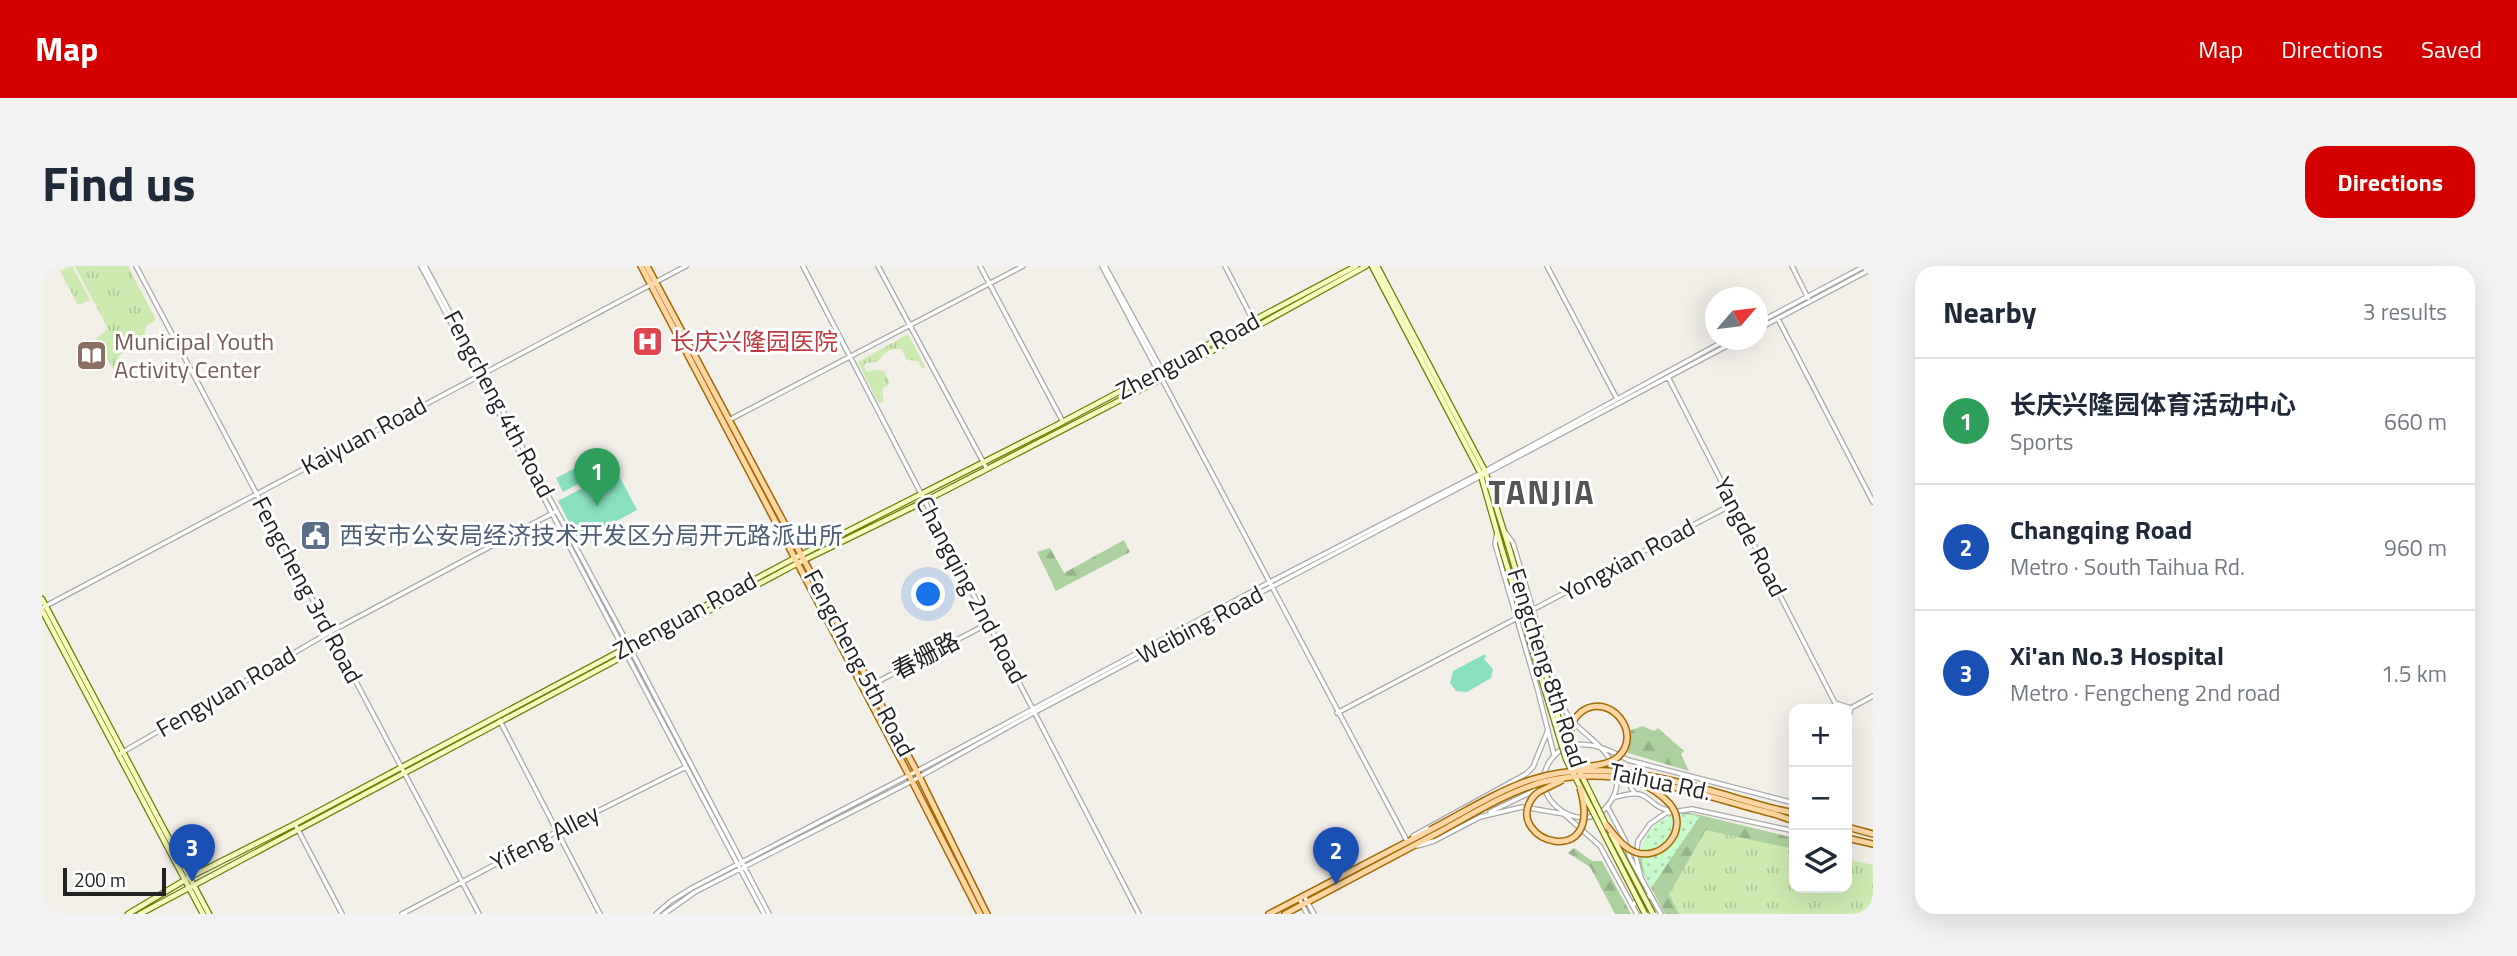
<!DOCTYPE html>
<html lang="en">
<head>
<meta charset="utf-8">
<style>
  body { margin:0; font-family:"Titillium Web","Noto Sans SC",sans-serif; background:#f2f2f3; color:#1f2937 }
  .controls { position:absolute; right:21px; bottom:21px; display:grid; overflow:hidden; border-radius:14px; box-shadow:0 7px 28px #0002 }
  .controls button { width:63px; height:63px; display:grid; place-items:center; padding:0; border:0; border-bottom:2px solid #e0e1e3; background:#fff; color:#1f2937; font:35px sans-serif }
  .compass { position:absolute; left:1663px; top:21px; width:63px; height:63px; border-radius:50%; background:#fff; box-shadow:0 7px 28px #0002; rotate:62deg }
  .scale { position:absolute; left:21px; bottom:18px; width:103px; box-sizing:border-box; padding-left:7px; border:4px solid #222; border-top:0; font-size:19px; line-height:24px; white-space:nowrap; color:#222; -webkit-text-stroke:5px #fff; paint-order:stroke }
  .you { position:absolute; left:887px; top:329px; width:24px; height:24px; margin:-18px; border:5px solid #fff; border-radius:50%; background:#1a73e8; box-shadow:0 0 0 10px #1a73e833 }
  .badge { display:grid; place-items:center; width:46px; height:46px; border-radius:50%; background:#d40000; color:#fff; font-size:23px; font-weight:700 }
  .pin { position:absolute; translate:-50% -58px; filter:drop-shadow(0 2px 4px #0008) }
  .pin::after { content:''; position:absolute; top:37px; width:24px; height:21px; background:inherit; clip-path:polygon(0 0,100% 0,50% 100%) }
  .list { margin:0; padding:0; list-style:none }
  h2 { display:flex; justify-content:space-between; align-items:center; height:91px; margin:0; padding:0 28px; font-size:30px }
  h2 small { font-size:23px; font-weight:400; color:#747a83 }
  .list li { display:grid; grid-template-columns:46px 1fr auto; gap:21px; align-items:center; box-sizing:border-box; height:126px; padding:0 28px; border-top:2px solid #e0e1e3 }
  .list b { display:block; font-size:26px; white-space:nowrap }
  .list p { margin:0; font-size:23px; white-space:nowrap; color:#747a83 }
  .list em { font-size:23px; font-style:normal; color:#747a83 }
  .icon { flex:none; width:38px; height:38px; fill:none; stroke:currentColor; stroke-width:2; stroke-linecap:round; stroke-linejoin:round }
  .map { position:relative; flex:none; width:1831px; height:648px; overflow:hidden; border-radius:21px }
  header { display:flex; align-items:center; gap:42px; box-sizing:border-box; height:98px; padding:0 35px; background:#d40000; color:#fff }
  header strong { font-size:33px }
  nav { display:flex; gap:38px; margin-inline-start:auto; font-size:24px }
  .intro { display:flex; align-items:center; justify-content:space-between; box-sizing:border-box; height:168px; padding:0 42px }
  h1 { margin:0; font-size:49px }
  .button { padding:18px 32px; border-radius:21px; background:#d40000; color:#fff; font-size:24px; font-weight:700 }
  main { display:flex; gap:42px; padding:0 42px }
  aside { flex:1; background:#fff; border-radius:21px; box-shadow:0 7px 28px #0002 }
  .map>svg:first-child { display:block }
</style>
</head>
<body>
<header>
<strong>Map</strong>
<nav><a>Map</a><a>Directions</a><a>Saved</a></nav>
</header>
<div class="intro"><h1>Find us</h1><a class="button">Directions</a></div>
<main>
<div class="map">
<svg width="1831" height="648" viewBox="0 0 1831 648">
  <defs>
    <pattern id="grass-tufts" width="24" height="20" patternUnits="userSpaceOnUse" patternTransform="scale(1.75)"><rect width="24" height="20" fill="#cdebb0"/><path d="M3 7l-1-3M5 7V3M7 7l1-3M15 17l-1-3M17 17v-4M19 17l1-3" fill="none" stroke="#b0c997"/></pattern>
    <pattern id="forest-firs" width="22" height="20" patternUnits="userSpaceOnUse" patternTransform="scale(1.75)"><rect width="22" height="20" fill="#add19e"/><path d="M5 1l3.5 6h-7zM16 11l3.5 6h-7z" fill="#95b388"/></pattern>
    <pattern id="park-dots" width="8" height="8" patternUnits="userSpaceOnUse" patternTransform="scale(1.75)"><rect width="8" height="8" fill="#c8facc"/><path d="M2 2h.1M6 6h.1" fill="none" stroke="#acd6af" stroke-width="1.8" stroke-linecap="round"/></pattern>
  </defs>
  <rect width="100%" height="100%" fill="#f2efe9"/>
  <path fill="url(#grass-tufts)" d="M30 0 48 34 36 39 18 5Z
    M33 0H86L114 54 104 60 102 76 76 90 81 101 72 105 54 72 66 63Z
    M866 68 883 101 880 103 876 95 865 94 859 83C847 82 843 87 836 96L824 97 822 101 825 106 831 104 842 105 848 117 840 123 842 135 837 138 816 96Z
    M1665 562 1752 581V622H1805V593L1831 599V648H1637L1626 627Z"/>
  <path fill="url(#forest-firs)" d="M1082 274 1088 286 1014 325 995 286 1008 282 1022 307Z
    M1601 460 1612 465 1616 462 1642 485 1639 488 1647 505 1586 487 1589 464Z
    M1641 545 1752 572V583L1664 564 1627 628 1637 648H1623L1594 593 1613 591 1634 547Z
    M1532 582 1550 595H1560L1589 648H1573L1548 601 1526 587Z"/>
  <path fill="url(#park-dots)" d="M1635 547 1658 550 1609 622C1592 588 1596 561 1635 547Z"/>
  <path fill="#88e0be" d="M541 198 549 211 521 226 514 212Z
    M574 204 595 244 537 275 516 235Z
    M1443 388 1444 391 1442 393 1451 403 1449 412 1425 426 1414 425 1408 417 1411 405Z"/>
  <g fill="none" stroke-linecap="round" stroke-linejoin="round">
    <defs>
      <path id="tertiary" d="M94 0 437 648
        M379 0 722 648
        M383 0 587 380 727 648
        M761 0 1097 648
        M836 0 945 203
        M938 0 1021 156
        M1060 0 1365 575
        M1063 0 1123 110
        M1183 0 1214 60
        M1505 0 1574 131
        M1750 0 1766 32
        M1736 53 1831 236
        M1716 57 1823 0
        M1716 63 1831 2
        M1626 111 1793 437
        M687 154 981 0
        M1463 266 1471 277 1518 435C1521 441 1525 448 1529 454 1543 469 1565 482 1572 502 1576 512 1576 523 1570 533 1544 582 1466 523 1521 482
        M1455 267 1453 278 1496 425 1512 489
        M0 342 644 0
        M822 423 947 357
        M1793 437 1809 442 1805 457
        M1809 442 1831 430
        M1295 447 1691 238
        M458 455 558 648
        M1528 480C1549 475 1568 484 1586 494L1752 537
        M79 487 288 366 513 246
        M1592 526 1589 522C1589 512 1591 503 1599 497
        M1571 532C1612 519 1600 539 1629 545
        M1565 540 1583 574 1588 592 1619 648
        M1448 546 1502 520
        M1438 551 1480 541 1522 548 1558 580 1595 648
        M253 558 300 648
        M1371 570 1484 508 1491 501 1506 464
        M1375 580 1392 575 1438 551
        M1599 612 1594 591 1596 575 1608 558 1624 547 1650 543 1752 565
        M1262 630 1272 648
        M1257 632 1265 648
        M1591 641 1593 636 1605 630 1609 631
        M360 648 516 565 644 501
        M614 648 629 635 650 622 879 503 1226 317 1443 205 1684 74
        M622 648 653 626 870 515 993 446 1696 74"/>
      <path id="secondary" d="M1330 0 1438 206 1461 287
        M1335 0 1443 205 1468 285
        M0 333 167 648
        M0 344 161 648
        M86 648 148 611 253 558 753 292 1011 161 1314 0
        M98 648 756 297 883 235 1119 113 1324 0"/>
      <path id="primary" d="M599 0 870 515 938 648
        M605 0 875 506 945 648
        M1734 543 1752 547
        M1732 548 1752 555
        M1805 561 1831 568
        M1805 572 1831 578
        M1227 648 1388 564
        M1243 648 1390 570"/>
    </defs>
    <use href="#tertiary" stroke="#a9a9a9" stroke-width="6"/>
    <use href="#secondary" stroke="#707d05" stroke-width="7"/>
    <use href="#primary" stroke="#a06b00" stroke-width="8"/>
    <use href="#tertiary" stroke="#fff" stroke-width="3.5"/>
    <use href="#secondary" stroke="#f7fabf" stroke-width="4.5"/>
    <use href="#primary" stroke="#fcd6a4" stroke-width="5"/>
    <defs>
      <path id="secondary-bridge" d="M1468 285 1517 454 1530 488
        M1461 287 1524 493 1603 648
        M1533 496 1565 561
        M1569 568 1611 648"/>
      <path id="primary-bridge" d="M1534 498C1531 487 1528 476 1529 465 1529 458 1533 451 1539 446 1567 425 1602 467 1576 491 1566 499 1551 500 1539 501
        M1520 514C1510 521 1495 523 1489 534 1464 576 1563 606 1538 522
        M1564 559C1571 567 1577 577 1587 583 1615 601 1650 565 1628 538 1619 528 1608 522 1597 516
        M1388 564C1421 547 1453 526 1488 514 1567 487 1657 523 1734 543
        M1390 570C1426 551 1462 527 1501 516 1576 496 1660 530 1732 548"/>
    </defs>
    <use href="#secondary-bridge" stroke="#707d05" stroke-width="7" stroke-linecap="butt"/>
    <use href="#primary-bridge" stroke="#a06b00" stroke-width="8" stroke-linecap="butt"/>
    <use href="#secondary-bridge" stroke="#f7fabf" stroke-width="4.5"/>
    <use href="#primary-bridge" stroke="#fcd6a4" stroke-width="5"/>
  </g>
  <defs>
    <symbol id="hospital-square" viewBox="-11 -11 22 22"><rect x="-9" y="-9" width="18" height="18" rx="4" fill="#e0444e" stroke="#fff"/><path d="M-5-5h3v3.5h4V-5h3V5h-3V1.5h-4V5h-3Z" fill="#fff"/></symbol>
    <symbol id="library-square" viewBox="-11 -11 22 22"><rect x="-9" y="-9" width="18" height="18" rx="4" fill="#8d6e63" stroke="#fff"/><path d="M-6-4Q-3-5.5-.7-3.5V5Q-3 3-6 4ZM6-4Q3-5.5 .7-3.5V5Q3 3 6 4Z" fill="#fff"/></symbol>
    <symbol id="civic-square" viewBox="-11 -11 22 22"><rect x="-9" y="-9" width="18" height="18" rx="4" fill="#5c6f8a" stroke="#fff"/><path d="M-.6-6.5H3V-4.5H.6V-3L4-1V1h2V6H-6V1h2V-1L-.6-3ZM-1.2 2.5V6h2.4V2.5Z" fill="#fff"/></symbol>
  </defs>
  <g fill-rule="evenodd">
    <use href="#hospital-square" x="588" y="58" width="35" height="35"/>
    <use href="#library-square" x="32" y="72" width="35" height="35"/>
    <use href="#civic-square" x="256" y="252" width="35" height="35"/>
  </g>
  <g text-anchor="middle" stroke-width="6" stroke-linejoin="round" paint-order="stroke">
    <g font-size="24" fill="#785e54" stroke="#fff" text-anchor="start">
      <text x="72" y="84">Municipal Youth<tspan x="72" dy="28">Activity Center</tspan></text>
    </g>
    <g font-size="24" fill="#be3a42" stroke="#fff" text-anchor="start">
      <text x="628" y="84">长庆兴隆园医院</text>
    </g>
    <g font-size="24" fill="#222" stroke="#fff">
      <text transform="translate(1146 90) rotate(-28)" y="8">Zhenguan Road</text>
      <text transform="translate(457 138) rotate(62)" y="8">Fengcheng 4th Road</text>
      <text transform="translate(322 170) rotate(-28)" y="8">Kaiyuan Road</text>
      <text transform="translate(1708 271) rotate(63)" y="8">Yangde Road</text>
      <text transform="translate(1586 294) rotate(-28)" y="8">Yongxian Road</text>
      <text transform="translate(265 324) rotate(62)" y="8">Fengcheng 3rd Road</text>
      <text transform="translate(929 324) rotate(62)" y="8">Changqing 2nd Road</text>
      <text transform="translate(643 350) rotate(-28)" y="8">Zhenguan Road</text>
      <text transform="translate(1158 359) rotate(-28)" y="8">Weibing Road</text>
      <text transform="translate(884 390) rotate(-28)" y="8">春姗路</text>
      <text transform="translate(817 397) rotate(62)" y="8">Fengcheng 5th Road</text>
      <text transform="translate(1505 402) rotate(72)" y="8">Fengcheng 8th Road</text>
      <text transform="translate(184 426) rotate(-30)" y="8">Fengyuan Road</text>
      <text transform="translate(1618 516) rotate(12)" y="8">Taihua Rd.</text>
      <text transform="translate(503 572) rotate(-27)" y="8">Yifeng Alley</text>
    </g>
    <g font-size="24" fill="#4e5e75" stroke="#fff" text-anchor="start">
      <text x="297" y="278">西安市公安局经济技术开发区分局开元路派出所</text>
    </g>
    <g font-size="32" font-weight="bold" letter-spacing="2" fill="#555" stroke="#fff">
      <text x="1500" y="238">TANJIA</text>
    </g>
  </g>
</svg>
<div class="controls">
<button>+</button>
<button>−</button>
<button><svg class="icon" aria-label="layers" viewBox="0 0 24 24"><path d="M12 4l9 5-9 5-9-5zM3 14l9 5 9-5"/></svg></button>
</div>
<svg class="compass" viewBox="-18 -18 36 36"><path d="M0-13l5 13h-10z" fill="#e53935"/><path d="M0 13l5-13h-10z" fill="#747a83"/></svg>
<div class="scale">200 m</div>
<div class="you"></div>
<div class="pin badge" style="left:555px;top:240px;background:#2e9e5b">1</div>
<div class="pin badge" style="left:1294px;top:619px;background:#1a4fb4">2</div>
<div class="pin badge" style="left:150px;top:616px;background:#1a4fb4">3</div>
</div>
<aside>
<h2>Nearby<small>3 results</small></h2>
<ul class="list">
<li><span class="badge" style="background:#2e9e5b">1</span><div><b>长庆兴隆园体育活动中心</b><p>Sports</p></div><em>660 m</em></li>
<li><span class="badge" style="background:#1a4fb4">2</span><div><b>Changqing Road</b><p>Metro · South Taihua Rd.</p></div><em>960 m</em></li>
<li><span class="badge" style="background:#1a4fb4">3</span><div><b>Xi'an No.3 Hospital</b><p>Metro · Fengcheng 2nd road</p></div><em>1.5 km</em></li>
</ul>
</aside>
</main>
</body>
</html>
